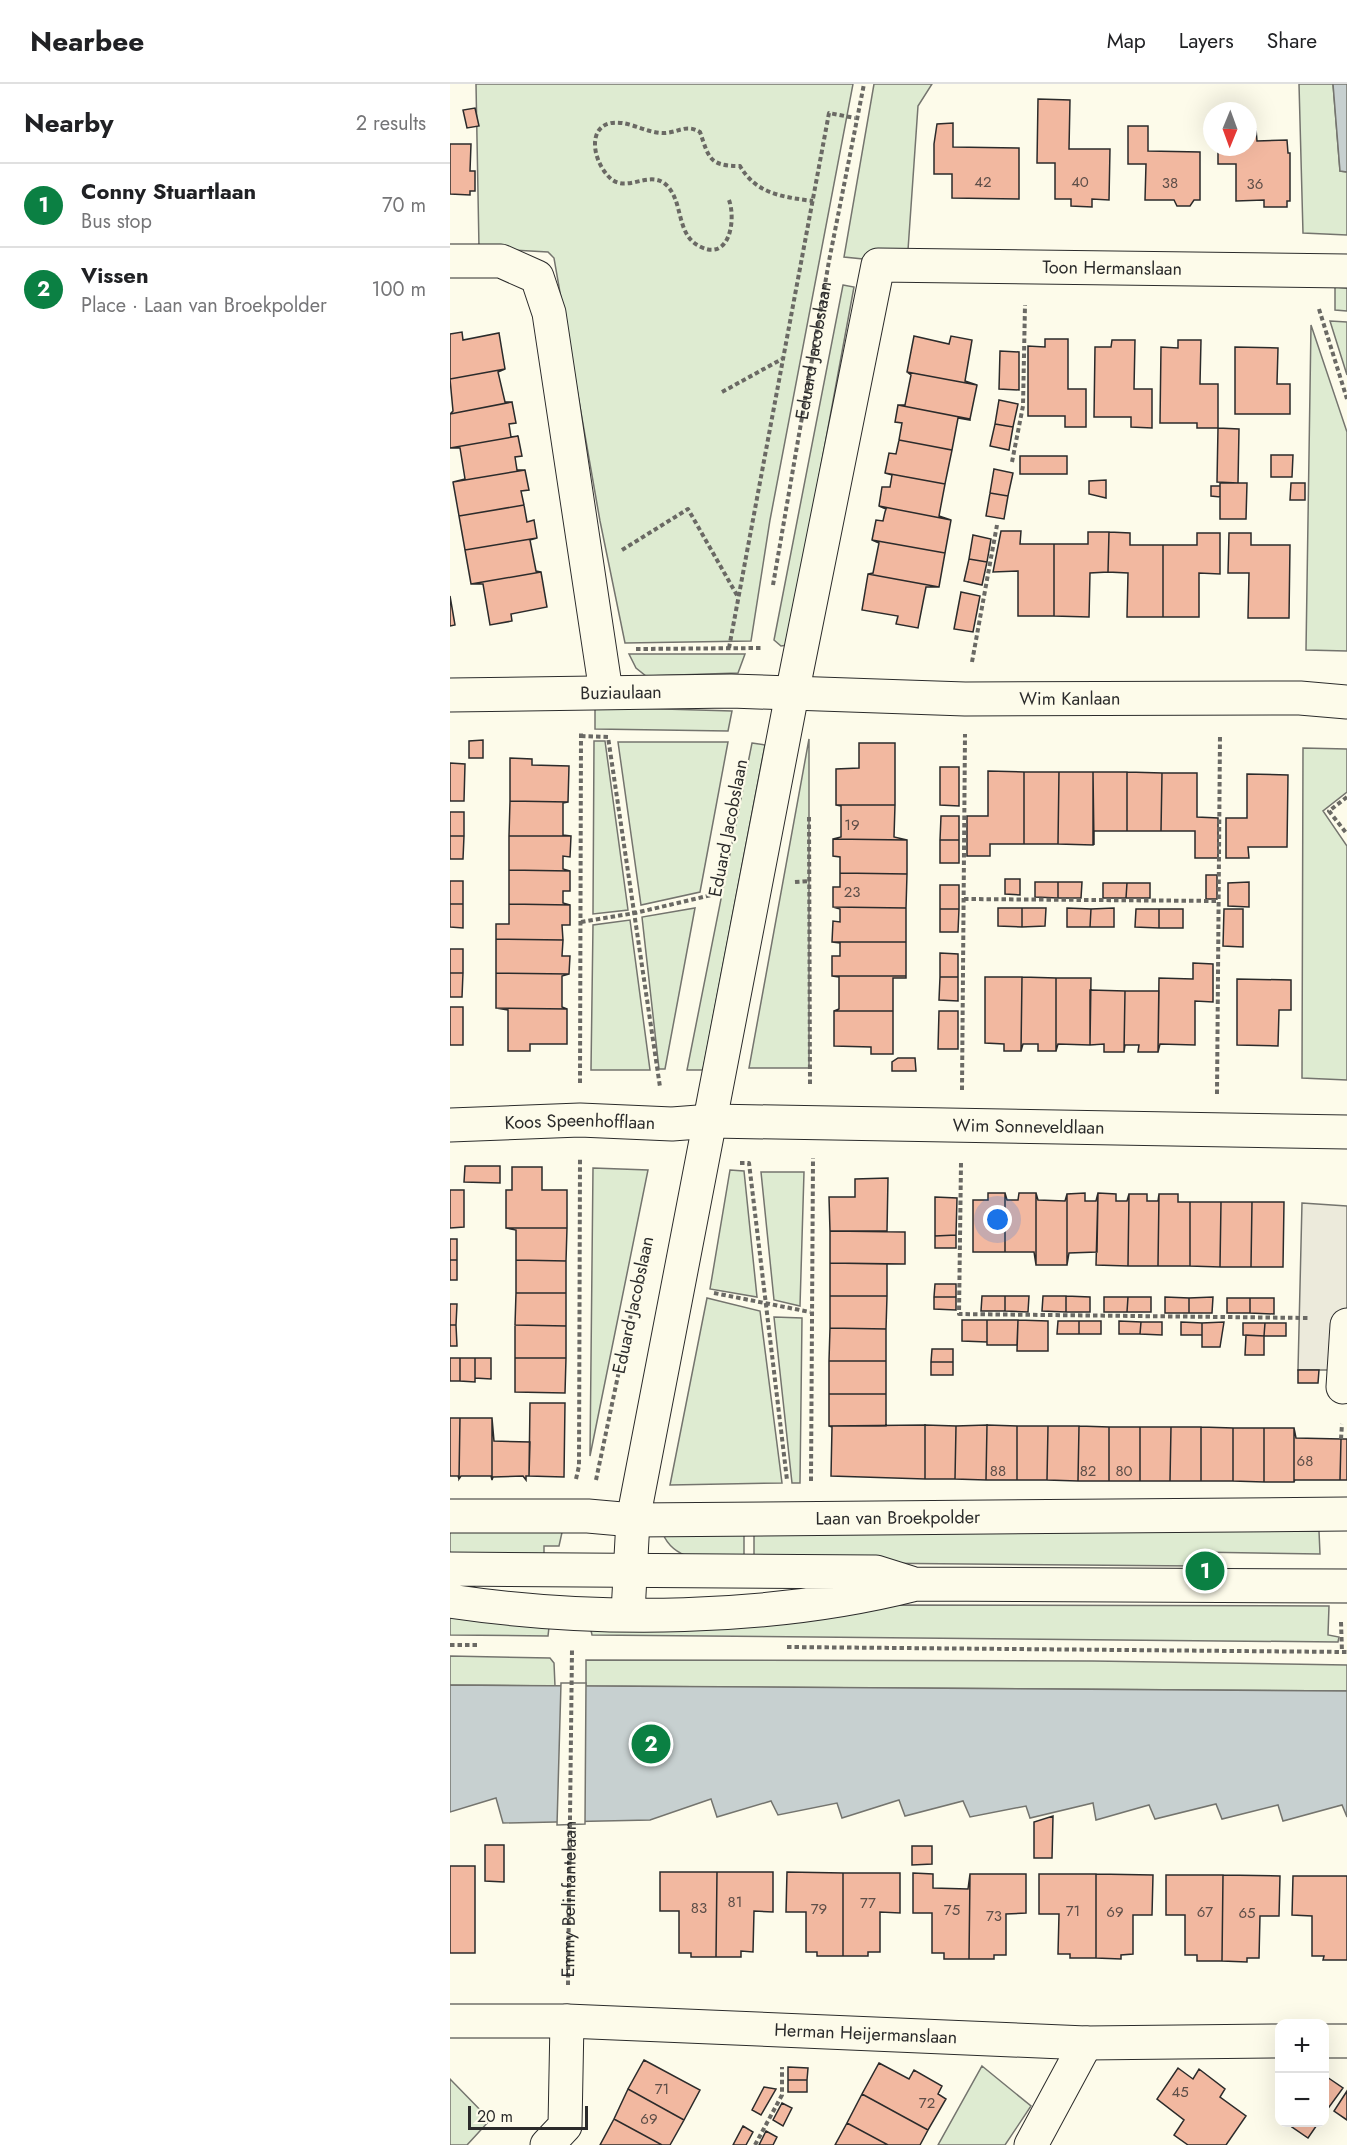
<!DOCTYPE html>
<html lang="en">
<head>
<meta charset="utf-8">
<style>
  body { margin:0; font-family:Jost,sans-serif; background:#f6f6f6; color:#202124 }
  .controls { position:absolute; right:18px; bottom:18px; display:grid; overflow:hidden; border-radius:12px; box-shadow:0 6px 24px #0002 }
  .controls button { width:54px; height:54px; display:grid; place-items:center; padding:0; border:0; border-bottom:2px solid #e0e0e0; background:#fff; color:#202124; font:30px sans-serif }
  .compass { position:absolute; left:753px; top:18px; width:54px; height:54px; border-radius:50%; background:#fff; box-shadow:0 6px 24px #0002; rotate:181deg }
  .scale { position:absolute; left:18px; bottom:15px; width:120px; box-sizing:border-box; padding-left:6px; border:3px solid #2b2b2b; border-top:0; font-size:16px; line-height:21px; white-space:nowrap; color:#2b2b2b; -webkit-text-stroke:4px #fdfbea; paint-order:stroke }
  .you { position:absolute; left:548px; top:1136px; width:21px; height:21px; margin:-15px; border:4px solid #fff; border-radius:50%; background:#1a73e8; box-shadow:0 0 0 9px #1a73e833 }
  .badge { display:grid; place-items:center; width:39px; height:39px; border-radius:50%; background:#0b8043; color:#fff; font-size:20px; font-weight:700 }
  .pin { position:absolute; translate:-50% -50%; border:3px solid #fff; box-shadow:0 2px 6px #0006 }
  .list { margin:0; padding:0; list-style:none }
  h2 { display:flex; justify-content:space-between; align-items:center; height:78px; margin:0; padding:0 24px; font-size:26px }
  h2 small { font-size:20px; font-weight:400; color:#757577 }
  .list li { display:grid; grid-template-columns:39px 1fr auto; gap:18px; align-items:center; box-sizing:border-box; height:84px; padding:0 24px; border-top:2px solid #e0e0e0 }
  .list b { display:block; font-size:22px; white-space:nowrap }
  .list p { margin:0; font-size:20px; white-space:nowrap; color:#757577 }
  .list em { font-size:20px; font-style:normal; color:#757577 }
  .map { position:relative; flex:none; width:897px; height:2061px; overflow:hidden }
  header { display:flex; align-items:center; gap:36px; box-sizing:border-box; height:84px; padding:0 30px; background:#fff; border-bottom:2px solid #e0e0e0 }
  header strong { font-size:28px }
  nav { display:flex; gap:33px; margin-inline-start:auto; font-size:21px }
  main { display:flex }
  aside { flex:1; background:#fff }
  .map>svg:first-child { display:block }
</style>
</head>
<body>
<header>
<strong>Nearbee</strong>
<nav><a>Map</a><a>Layers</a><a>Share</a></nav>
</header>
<main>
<aside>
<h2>Nearby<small>2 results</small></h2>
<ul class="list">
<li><span class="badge">1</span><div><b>Conny Stuartlaan</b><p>Bus stop</p></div><em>70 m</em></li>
<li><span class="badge">2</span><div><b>Vissen</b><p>Place · Laan van Broekpolder</p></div><em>100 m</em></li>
</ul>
</aside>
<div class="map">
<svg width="897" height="2061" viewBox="0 0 897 2061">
  <rect width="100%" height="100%" fill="#fdfbea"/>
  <path fill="#deebd1" stroke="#74746e" stroke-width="1.5" d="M26 0H403L320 436 301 557 175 559 150 437 104 174 98 168 29 164Z
    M424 0H482L468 22 458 166 423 176 394 173Z
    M849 0H883L890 87 897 88V151L853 149Z
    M393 201 404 203 338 561 331 562 324 556Z
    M885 203 897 204V227L885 226Z
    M880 237 897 238V291Z
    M861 241 897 348V567L856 566Z
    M179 570H295L288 589 196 592 186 584Z
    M145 623 282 627 278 647 145 645Z
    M359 655V984H299Z
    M144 657H155L178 826 143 830Z
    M168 658H278L250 808 191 821Z
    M302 659 315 661 253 986H237Z
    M853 664 897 665V708L873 727 897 762V996L852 994Z
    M245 824 215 985H209L192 833Z
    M180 836 200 986H141L143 841Z
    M143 1084 198 1086 140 1372Z
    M280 1086 294 1087 307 1213 260 1205Z
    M311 1088H354L350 1222 324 1216Z
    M257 1214 310 1227 332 1399 220 1401Z
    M324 1233 352 1234 350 1399H342Z
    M0 1441 113 1444 109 1462H94V1475H0Z
    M304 1445 869 1447 870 1470 746 1468 745 1482 304 1478Z
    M294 1446V1478C266 1476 226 1481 213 1450Z
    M441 1521 879 1522 878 1551 889 1553 888 1558 142 1551 140 1542Z
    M0 1529 99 1543 98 1552 0 1551Z
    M0 1572 100 1574 104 1579 105 1602 0 1601Z
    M136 1576 643 1577 897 1581V1607L136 1602Z
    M532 1982 581 2022 555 2061H488Z
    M0 1995 40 2036 17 2061H0Z"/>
  <path fill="#eceadb" stroke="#74746e" stroke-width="1.5" d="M852 1119 897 1122V1286H848Z"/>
  <path fill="#c7d0d0" stroke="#74746e" stroke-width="1.5" d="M883 0H897V88L890 87Z
    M0 1601 897 1607V1733L892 1721 833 1737 828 1721 772 1735 766 1720 705 1735 699 1721 646 1736 643 1719 580 1734 576 1722 520 1733 513 1717 455 1732 449 1716 392 1734 387 1719 328 1731 321 1717 267 1733 261 1715 200 1736 53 1739 46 1714 0 1728Z"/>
  <path fill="#fdfbea" stroke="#74746e" stroke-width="1.5" d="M111 1599H136L135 1740 107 1741Z"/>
  <path fill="#f2b8a0" stroke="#2b2b2b" stroke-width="1.5" d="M588 15 620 16 619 65H660L659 116 642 115V123L621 122V115H605V79H587Z
    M25 24 29 42 17 44 13 26Z
    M503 39V63L569 64V115L502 114V90H484V60L487 40Z
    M678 42H698V67L750 68V116H744L740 122H727L724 116H695L696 80H678Z
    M798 44 806 45 807 57 837 56 838 69H840V117H837V123H814V116L786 117V80H768V63H798Z
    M0 60H21L20 87H25V107H20V111L0 110Z
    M12 248 13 256 49 249 55 285 0 295V250Z
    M464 252 499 260 501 252 522 256 515 297 527 301 457 288Z
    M595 255H618V305H636V343H615V332H578V262L595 263Z
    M662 256H685L684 305H702V344L681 343V333H644L645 263H661Z
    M728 256H751L750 300H768V344H747V339H710L711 263 728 264Z
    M785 263 828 264 827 300H840V330H785Z
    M550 267 569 268V306L549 305Z
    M55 285 48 288 55 318H62L0 330 3 327 0 295Z
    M457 288 527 301 520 335 448 321H455L461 291Z
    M549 316 568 320 563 343 545 340Z
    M62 318 66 339 59 340 61 353 68 352 0 364V330Z
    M448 321 520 335V336L508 334 502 366 449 356 452 339 445 338Z
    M545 340 563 343 559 366 540 362Z
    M768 344 789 345 788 399 767 398Z
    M68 352 72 372 65 373 67 386H75L3 398 15 395 10 364H0Z
    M449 356 502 366 495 400 435 389 439 369 446 370Z
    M821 371H843L842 393H821Z
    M570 372H617V390H570Z
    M544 385 563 389 558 412 540 409Z
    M75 386 79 406 71 407 74 421 9 432 3 398Z
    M435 389 495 400 489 432 501 436 429 422 432 403H440L442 391Z
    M656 396V414L639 410V397Z
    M770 399H797L796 435H770Z
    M841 399H855V416H840Z
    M761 402H770V413L761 412Z
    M540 409 558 412 554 435 536 432Z
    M74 421 77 438 84 436 87 454 15 466 9 432Z
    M429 422 501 436 495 469 422 456 426 436 433 437 435 428 436 425Z
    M551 447H571L570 460H604V532H568V487L543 488Z
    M638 448H659L658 488 640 489 639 533 604 532V460H638Z
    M659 448 680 449V461H713V533H677L678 489 658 488Z
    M747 449H770V490L749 489V533H713V461H747Z
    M779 449H801V461H840L839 534H798L799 489H778Z
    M523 451 541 455 537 478 519 475Z
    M87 454 80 456 86 487 91 488 21 500 15 466Z
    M422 456 495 469 489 503 418 490 423 489 429 459Z
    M519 475 537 478 532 501 514 497Z
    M91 488 97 523 61 530 62 537 40 541 33 500H21Z
    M418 490 489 503H476L468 544 446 540 448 532 412 526Z
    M511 508 530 512 523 548 504 545Z
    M0 512 5 541 0 542Z
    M33 656V674H19V657Z
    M409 659H445V721H386V685L409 684Z
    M60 674 82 675V681L119 682 118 718 60 717Z
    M0 679 15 680 14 717H0Z
    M490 683H509V722L490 721Z
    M538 687 574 688V760H540V772H517V732H538Z
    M574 688H609L608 760H574Z
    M609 688H643V761L608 760Z
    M643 688H677V747H644V761Z
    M677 688 712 689 711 747H677Z
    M712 689H747V733L768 734V774H745V747H711Z
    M797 690 838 691 837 763H798L799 774H776V734H797Z
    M60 717 118 718 113 719V751L121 752H59Z
    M386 721H445L444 753 457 756 383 755 391 753V722Z
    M0 728H14V752H0Z
    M491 732H509V756H490Z
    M0 752H14L13 775H0Z
    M59 752H121L120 773 113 772V785L120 787 59 786Z
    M383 755 457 756V790L390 789V773L383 772Z
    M490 756H509V779H490Z
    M59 786 120 787V807H113V819L120 821 59 820Z
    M390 789 457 790 456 824 383 823V803H390Z
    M756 791H767V815H756Z
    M555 795H570V811L555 810Z
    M0 797H13V820H0Z
    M585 798H608V814L585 813Z
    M608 798H632L631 814H608Z
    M799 798V823L778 822V799Z
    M653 799H677L676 814H653Z
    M677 799H700V814H676Z
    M490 801H509V825H490Z
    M0 820H13V844L0 843Z
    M59 820 120 821V841H112L113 856 46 855V840H59Z
    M383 823 456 824V858H382L383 837 390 838V825Z
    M548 824H572V843L548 842Z
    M572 824H596L595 842 572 843Z
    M617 824 641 825 640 843H617Z
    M664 824V843H640L641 825Z
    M490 825H509L508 848H490Z
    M686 825H709V844L685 843Z
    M709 825H733V844H709Z
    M774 825H793V863L773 862Z
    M46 855 113 856 112 872H120L119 890 46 889Z
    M382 858H456V892H382V872H390V859Z
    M0 865H13V889H0Z
    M490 869 508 870V893H490Z
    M743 879 763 880V918L745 917V961L710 960 708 968 709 894 743 895Z
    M0 889H13L12 913H0Z
    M46 889 119 890 112 892V923L117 925 46 924Z
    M382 892H456V894H443V927H384L389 925V893Z
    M490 893H508V917L489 916Z
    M535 893H572L571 967H554V960L535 959Z
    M572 893 606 894V967H588V960H573L571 967Z
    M606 894H641L640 961 608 960 606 967Z
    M787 895 841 896V926H829L828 962 787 961Z
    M640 906 675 907 674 968H654V960L640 961Z
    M675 907H709L708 968H688L689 961H675L674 968Z
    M0 923H13V961H0Z
    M46 924 117 925V960H80V967H58V926Z
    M384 927H443V970H421V963L384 962Z
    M489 927H508V965H488Z
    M448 974H465L466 987H442V978Z
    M15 1082H50V1099L14 1098Z
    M62 1083H92V1106H117V1144H56V1106H62Z
    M438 1094 437 1147H380L379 1113H405V1095Z
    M0 1106H14V1143L0 1144Z
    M538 1109H555V1168H523V1116H538Z
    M555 1109 557 1116H568L569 1109H586V1181L584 1168H555Z
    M586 1109 588 1116 615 1117 617 1110V1181H586Z
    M635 1109V1117H646L648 1109 647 1168 619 1169 617 1181V1110Z
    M648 1109 666 1110V1117H677L679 1110 678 1182 646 1181Z
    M679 1110H697V1117H708L709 1110 708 1182H678Z
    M709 1110H728V1118H740V1182H708Z
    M485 1113 507 1114 506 1151 485 1152Z
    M740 1118H771L770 1183 740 1182Z
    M771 1118H802L801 1183H770Z
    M802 1118H834L833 1183H801Z
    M56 1144H117L116 1177 66 1176V1146Z
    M380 1147 455 1148V1180L380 1179Z
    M506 1151V1164H485V1152Z
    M0 1155H7V1176H0Z
    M0 1176H7V1196H0Z
    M66 1176 116 1177V1209H66Z
    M380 1179 437 1180V1212H380Z
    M485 1200H506V1213H484Z
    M66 1209H116V1242L65 1241Z
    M380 1212H437L436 1245 380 1244Z
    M532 1212H555V1227H531Z
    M555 1212H579L578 1228 555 1227Z
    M593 1212H616V1228L592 1227Z
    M616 1212 640 1213V1228H616Z
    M484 1213H506V1226L484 1225Z
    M654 1213H678L677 1228H654Z
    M678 1213H701V1228H677Z
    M715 1213 739 1214V1229H715Z
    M763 1213 762 1229H739V1214Z
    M777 1214H800V1229H777Z
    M800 1214H824V1230L800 1229Z
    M0 1220H7L6 1241H0Z
    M512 1236H537V1258L512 1257Z
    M537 1236H568L567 1261H537Z
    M568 1236 598 1237V1267H567Z
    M608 1237H629V1250H607Z
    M629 1237H651V1250H629Z
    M669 1237 691 1238 690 1250H669Z
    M691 1238H712V1251L690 1250Z
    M731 1238 752 1239V1251H731Z
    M774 1238 770 1263H752V1239Z
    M793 1239H815L814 1252 793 1251Z
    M815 1239H836V1252H814Z
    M0 1241H6L7 1262H0Z
    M65 1241 116 1242V1274H65Z
    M380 1244 436 1245V1277H379Z
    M796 1251 814 1252V1271H795Z
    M482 1265H503V1278H481Z
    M0 1274H10V1297H0Z
    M10 1274H25V1298L10 1297Z
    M25 1274H41V1295L25 1294Z
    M65 1274H116L115 1309 65 1308Z
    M379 1277H436V1310H379Z
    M481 1278H503V1291H481Z
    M848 1286H869L868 1299H848Z
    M379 1310H436V1342H379Z
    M80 1319H115L114 1393 79 1392Z
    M0 1334H10L9 1395 8 1392H0Z
    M10 1334H42V1396L41 1392H11L9 1395Z
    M42 1334 44 1357 80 1358 79 1392H76V1396L73 1392 43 1393 42 1396Z
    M475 1341V1395L381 1392 382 1343 379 1342Z
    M475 1341 506 1342 505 1395H475Z
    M537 1341 536 1396 505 1395 506 1342Z
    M537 1341 567 1342V1396H536Z
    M567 1342H598L597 1396H567Z
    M598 1342H629L628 1397 597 1396Z
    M629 1342 659 1343V1397H628Z
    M659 1343H690V1397H659Z
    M690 1343H721L720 1397H690Z
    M721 1343H751V1397H720Z
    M751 1343 783 1344V1397H751Z
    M783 1344H814V1398L783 1397Z
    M814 1344H844V1398H814Z
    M844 1344 846 1354 891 1355 890 1396H845L844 1398Z
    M891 1355H897V1396H890Z
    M603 1732 602 1774H584V1738Z
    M35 1761H54V1798L35 1797Z
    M462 1762H482V1780L462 1781Z
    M0 1782H25V1869H0Z
    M210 1788H267L266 1873H241V1869H229V1827H210Z
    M267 1788H323V1828L304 1827 303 1868 291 1867V1873H266Z
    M337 1788 393 1789V1872H367V1868H356V1828H336Z
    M393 1789H450V1829L430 1828V1868H418V1872H393Z
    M463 1789 483 1790V1804L518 1805 520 1790 519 1875H494V1869H482V1829H463Z
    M520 1790H576V1829L556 1830V1871H544V1875H519Z
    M589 1790H646V1874H620V1870H608L609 1830H589Z
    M646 1790 703 1791 702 1831H683V1870L671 1871V1875L646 1874Z
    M716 1791H773L772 1877H747V1871H735V1831H716Z
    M773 1791 830 1792 829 1832H810L809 1874H797V1878L772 1877Z
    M843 1792H897V1876H873L874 1872H862V1832L842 1831Z
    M194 1976 250 2006 234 2036 178 2005Z
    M429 1979 459 1995 464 1986 492 2002 488 2010 496 2015 478 2046 412 2010Z
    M338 1983 358 1984 357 1996H338Z
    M728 1984 743 1995 749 1985 775 2005 770 2013 796 2032 776 2061H738L724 2051 734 2036 707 2015Z
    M877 1993 893 2004 874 2030V1997Z
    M338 1996H357V2008H338Z
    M314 2003 326 2005 311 2031 302 2026Z
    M178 2005 234 2036 220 2061H212L164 2035Z
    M897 2007V2036L884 2027Z
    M412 2010 478 2046 470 2061H438L397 2039Z
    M332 2019 342 2024 333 2042 323 2036Z
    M164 2035 212 2061H150Z
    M846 2038H869L858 2054 842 2043Z
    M397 2039 438 2061H385Z
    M293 2042 303 2048 296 2061H283Z
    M316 2047 327 2053 323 2061H309Z"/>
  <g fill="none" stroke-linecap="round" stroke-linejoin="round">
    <defs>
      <g id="minor">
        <path d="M0 177H51L87 193 99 229 156 608"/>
        <path id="s3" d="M0 611 281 607 515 615 850 614 897 618"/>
        <path id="s4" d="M0 1041 130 1036 222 1040 262 1037 897 1048"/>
        <path d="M893 1303 897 1241"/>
        <path id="s5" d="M0 1432H138L183 1436 897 1430"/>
        <path id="s6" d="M178 1529 183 1436 342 610 428 181 897 187"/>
        <path id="s7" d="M0 1937H117L636 1959 830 1957"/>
        <path d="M874 1957H897"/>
        <path d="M97 2061 115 2042 117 1937"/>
        <path d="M581 2061 636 1959"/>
      </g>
      <path id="secondary" d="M0 1485 426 1488 461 1499
        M0 1517C148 1539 321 1537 466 1500L897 1502"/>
    </defs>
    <use href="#minor" stroke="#2b2b2b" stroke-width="35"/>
    <use href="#secondary" stroke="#2b2b2b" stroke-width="35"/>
    <g stroke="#6a6964" stroke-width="4" stroke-dasharray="4.5 3" stroke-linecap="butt">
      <path d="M279 116C286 135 280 177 251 163 224 151 235 115 214 99 197 87 175 110 159 93 138 71 137 28 181 41 191 44 200 48 211 49 227 50 235 39 250 48 259 74 259 82 290 82 306 110 333 113 363 117"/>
      <path d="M869 225 897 315"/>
      <path d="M272 308 332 275"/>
      <path d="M562 378 573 322 575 221"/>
      <path d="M172 466 238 425 288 513"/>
      <path id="s1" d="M323 501 379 177 414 0"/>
      <path d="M279 564 379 29 405 34"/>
      <path d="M186 565 312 564"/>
      <path d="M522 578 547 441"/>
      <path d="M131 652 158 653 210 1003"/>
      <path d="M897 713 879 727 897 750"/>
      <path d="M359 733 360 1001"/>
      <path d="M345 798 359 797"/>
      <path d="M514 815 769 817"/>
      <path d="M131 838 185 829 266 810"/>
      <path d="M130 999 131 647"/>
      <path d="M512 1006 515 650"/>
      <path d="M767 1010 770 651"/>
      <path d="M290 1079H299L337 1396"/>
      <path d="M511 1079 509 1230 860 1234"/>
      <path d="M264 1209 360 1228"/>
      <path d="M891 1355 892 1340"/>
      <path d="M126 1395 129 1382 130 1073"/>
      <path d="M146 1396 181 1230"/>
      <path d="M361 1397 363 1074"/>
      <path d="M891 1538 892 1568"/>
      <path d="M0 1561H29"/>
      <path d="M337 1563 897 1568"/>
      <path id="s2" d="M118 1901 122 1566"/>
      <path d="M305 2061 332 2011V1983"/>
    </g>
    <use href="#minor" stroke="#fdfbea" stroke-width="33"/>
    <use href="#secondary" stroke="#fdfbea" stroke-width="33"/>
  </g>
  <g text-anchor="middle" stroke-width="4.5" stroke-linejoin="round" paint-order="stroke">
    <g font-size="15" fill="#5d4e48">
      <text x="533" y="103">42</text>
      <text x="630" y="103">40</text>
      <text x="720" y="104">38</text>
      <text x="805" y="105">36</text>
      <text x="402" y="746">19</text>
      <text x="402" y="813">23</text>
      <text x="855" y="1382">68</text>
      <text x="548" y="1392">88</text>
      <text x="638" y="1392">82</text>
      <text x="674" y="1392">80</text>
      <text x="285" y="1823">81</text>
      <text x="418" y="1824">77</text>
      <text x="249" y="1829">83</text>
      <text x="369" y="1830">79</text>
      <text x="502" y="1831">75</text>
      <text x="623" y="1832">71</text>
      <text x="665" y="1833">69</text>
      <text x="755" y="1833">67</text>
      <text x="797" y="1834">65</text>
      <text x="544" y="1837">73</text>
      <text x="212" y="2010">71</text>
      <text x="730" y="2013">45</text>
      <text x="477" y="2024">72</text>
      <text x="199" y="2040">69</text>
    </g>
    <g font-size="18" fill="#2b2b2b" stroke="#fdfbea">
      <text dy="6" stroke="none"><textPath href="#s6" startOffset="1606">Toon Hermanslaan</textPath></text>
      <text dy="6" stroke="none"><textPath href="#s1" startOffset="238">Eduard Jacobslaan</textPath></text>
      <text dy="6" stroke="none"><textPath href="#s3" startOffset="171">Buziaulaan</textPath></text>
      <text dy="6" stroke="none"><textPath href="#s3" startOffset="620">Wim Kanlaan</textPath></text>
      <text transform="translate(278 744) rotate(-79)" y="6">Eduard Jacobslaan</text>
      <text dy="6" stroke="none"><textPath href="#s4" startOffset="130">Koos Speenhofflaan</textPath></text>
      <text dy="6" stroke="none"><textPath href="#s4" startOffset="579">Wim Sonneveldlaan</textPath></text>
      <text transform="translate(183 1221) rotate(-78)" y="6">Eduard Jacobslaan</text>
      <text dy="6" stroke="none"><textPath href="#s5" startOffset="448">Laan van Broekpolder</textPath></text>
      <text dy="6" stroke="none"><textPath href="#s2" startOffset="86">Emmy Belinfantelaan</textPath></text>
      <text dy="6" stroke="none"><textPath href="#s7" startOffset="416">Herman Heijermanslaan</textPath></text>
    </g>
  </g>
</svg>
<div class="controls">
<button>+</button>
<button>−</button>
</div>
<svg class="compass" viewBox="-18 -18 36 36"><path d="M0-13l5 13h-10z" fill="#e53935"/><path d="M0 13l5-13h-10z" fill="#757577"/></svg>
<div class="scale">20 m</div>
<div class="you"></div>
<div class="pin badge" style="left:755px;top:1487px">1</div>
<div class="pin badge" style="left:201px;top:1660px">2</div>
</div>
</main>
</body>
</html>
